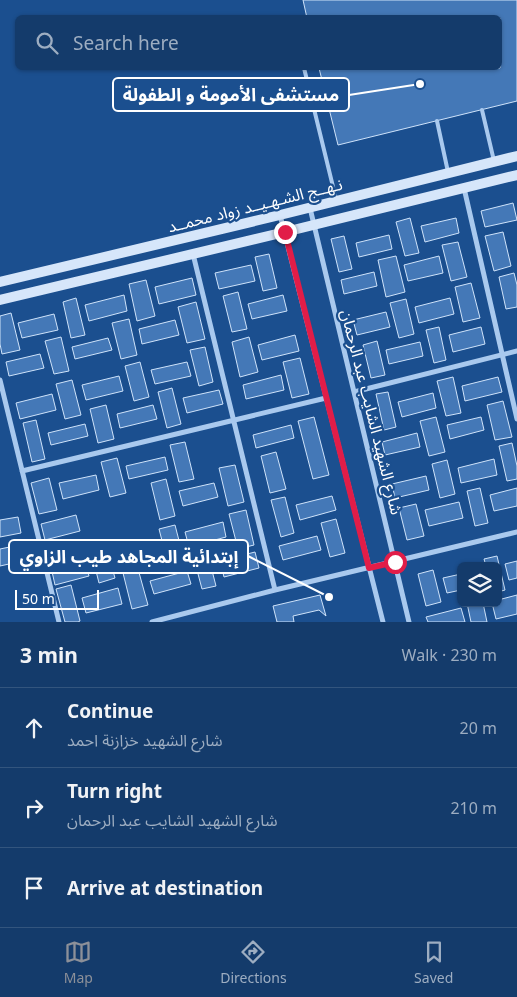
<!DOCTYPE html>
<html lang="en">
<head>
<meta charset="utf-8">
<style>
  body { margin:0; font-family:"Noto Sans","Noto Sans Arabic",sans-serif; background:#1d4271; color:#f1f3f6 }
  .controls { position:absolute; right:15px; bottom:15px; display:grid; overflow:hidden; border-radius:8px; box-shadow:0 1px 4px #0004 }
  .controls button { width:45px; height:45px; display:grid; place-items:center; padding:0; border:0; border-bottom:1px solid #33557e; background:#143b6b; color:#f1f3f6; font:25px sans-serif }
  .scale { position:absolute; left:15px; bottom:12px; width:84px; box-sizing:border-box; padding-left:5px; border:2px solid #fff; border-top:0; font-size:14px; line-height:18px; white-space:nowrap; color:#fff; -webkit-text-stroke:4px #1b4f8f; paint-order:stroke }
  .stop { position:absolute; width:15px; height:15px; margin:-11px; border:4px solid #e11d48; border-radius:50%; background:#fff }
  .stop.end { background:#e11d48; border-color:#fff; box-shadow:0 1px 5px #0008 }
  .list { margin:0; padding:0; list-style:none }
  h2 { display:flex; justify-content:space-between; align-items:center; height:65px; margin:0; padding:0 20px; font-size:21px }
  h2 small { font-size:16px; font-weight:400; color:#9dadc1 }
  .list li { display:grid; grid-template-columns:32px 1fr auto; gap:15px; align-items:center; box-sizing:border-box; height:80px; padding:0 20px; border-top:1px solid #33557e }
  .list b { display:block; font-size:19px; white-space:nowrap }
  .list p { margin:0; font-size:16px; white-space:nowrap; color:#9dadc1 }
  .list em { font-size:16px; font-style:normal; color:#9dadc1 }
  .icon { flex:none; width:28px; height:28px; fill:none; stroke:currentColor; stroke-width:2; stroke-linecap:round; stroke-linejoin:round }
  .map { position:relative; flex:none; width:517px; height:622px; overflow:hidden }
  .search { position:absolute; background:#143b6b; box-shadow:0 1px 4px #0004; left:15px; right:15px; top:15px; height:55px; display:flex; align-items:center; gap:12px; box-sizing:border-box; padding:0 18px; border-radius:8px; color:#9dadc1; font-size:19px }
  .sheet { height:305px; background:#143b6b }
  nav { display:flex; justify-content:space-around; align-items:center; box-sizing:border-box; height:70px; border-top:1px solid #33557e; background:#143b6b; font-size:14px; color:#9dadc1 }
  nav a { display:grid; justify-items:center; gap:2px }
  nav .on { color:#8c9099 }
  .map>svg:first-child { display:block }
</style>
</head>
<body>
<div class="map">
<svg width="517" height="622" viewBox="0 0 517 622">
  <rect width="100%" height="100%" fill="#1b4f8f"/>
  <path fill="#4478b7" stroke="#cfe3fa" d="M303 0H517V101L338 145 319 68H500V18H307Z
    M513 203 517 220 485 227 481 211Z
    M410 218 419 253 405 256 396 222Z
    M456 218 459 233 425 242 421 226Z
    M503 232 511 266 494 271 485 236Z
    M389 235 392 249 359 257 356 243Z
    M344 236 352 269 339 272 331 239Z
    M458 242 467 277 451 281 442 245Z
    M269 254 277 288 263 291 255 257Z
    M396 256 405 292 386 297 378 260Z
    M439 256 443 273 408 281 404 265Z
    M251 265 255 281 219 289 215 273Z
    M374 272 377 286 344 294 341 280Z
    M514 273 517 285V307L506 309 499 277Z
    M192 278 196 295 159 304 155 287Z
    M146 280 155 316 137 321 129 284Z
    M471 283 480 318 463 322 455 287Z
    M238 292 247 329 232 332 223 296Z
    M124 295 127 311 89 321 85 305Z
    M283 295 287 311 252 319 248 304Z
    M76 298 85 335 71 338 63 302Z
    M450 298 454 314 419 323 415 307Z
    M406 299 414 334 399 338 390 303Z
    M196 302 205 339 187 343 178 307Z
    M386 312 390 327 357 335 353 320Z
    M11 313 20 350 2 354 0 344V316Z
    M54 314 58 330 22 338 18 323Z
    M129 319 137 355 121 359 112 323Z
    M175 320 179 335 142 344 139 329Z
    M439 327 446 360 434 363 426 330Z
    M481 327 485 344 453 352 449 335Z
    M295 335 299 351 262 360 258 345Z
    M61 337 69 371 54 374 45 341Z
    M249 337 258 372 240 377 232 342Z
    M108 338 112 350 75 359 72 347Z
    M377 341 385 375 371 378 363 345Z
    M420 342 423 356 389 364 386 350Z
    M205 347 213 382 199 386 190 350Z
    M40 354 44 368 9 376 6 362Z
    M300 358 309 394 292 398 283 362Z
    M140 362 149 397 134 401 125 366Z
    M187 362 191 376 155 384 151 370Z
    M281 375 284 390 246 399 243 385Z
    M119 376 123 391 86 400 82 385Z
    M453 377 461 413 446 416 437 381Z
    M498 377 502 392 465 401 462 386Z
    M72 380 81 415 65 419 56 384Z
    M172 388 181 424 167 428 158 392Z
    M219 390 223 404 187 413 183 398Z
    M388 392 396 427 384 430 376 394Z
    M433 393 436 408 402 417 398 402Z
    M52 394 56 410 20 419 16 403Z
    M503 401 512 437 495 440 487 405Z
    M106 405 114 439 98 443 90 409Z
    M153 405 157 419 120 428 117 414Z
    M314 417 329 475 313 479 298 421Z
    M436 417 445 452 429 456 420 421Z
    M481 417 484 430 450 439 447 425Z
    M36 420 45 459 32 462 23 423Z
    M85 424 88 436 51 445 48 433Z
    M291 425 294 438 256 448 253 435Z
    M417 433 420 447 385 455 382 442Z
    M185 442 194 479 179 482 170 445Z
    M512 443 517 466V479L507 481 499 446Z
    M276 452 286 489 270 493 261 456Z
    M165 457 168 470 129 479 126 466Z
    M117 458 126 493 110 497 101 462Z
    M494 459 497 475 461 483 458 468Z
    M447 460 455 494 440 498 432 464Z
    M235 465 244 502 228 506 219 468Z
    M96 475 99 490 63 499 59 483Z
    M426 476 429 490 395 498 392 484Z
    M49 478 57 510 39 514 31 483Z
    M166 479 175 516 160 520 151 483Z
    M214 483 218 497 183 506 179 491Z
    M480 488 488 523 475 526 467 491Z
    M517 488V506L494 511 490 495Z
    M332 496 336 510 300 520 296 505Z
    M285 497 294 533 281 537 271 500Z
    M459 502 463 518 429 526 425 510Z
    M416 504 424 536 407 540 399 508Z
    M246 510 254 545 238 549 229 514Z
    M76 515 80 531 45 540 41 524Z
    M18 517 21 533 0 537V520Z
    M336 519 345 553 330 557 321 523Z
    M223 522 226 537 189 547 185 532Z
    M175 525 184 560 168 564 159 529Z
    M317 536 321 550 283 560 279 546Z
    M105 543 115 578 99 583 90 547Z
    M24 544 27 560 0 566V549Z
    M207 551 216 586 202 589 193 555Z
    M255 552 259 568 224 577 220 561Z
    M497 556 505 590 498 592V566H486L484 559Z
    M84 558 89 576 55 585 51 567Z
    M517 561V578L509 580 505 564Z
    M138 569 148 605 132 609 123 573Z
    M433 570 441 602 426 606 418 574Z
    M187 571 191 584 154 594 150 581Z
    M461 574V590L447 593 443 578Z
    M71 585 80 621 78 622H65L56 589Z
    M118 588 122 604 86 613 82 598Z
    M320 595 326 616 319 610 293 616 294 622H277L273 606Z
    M517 595V614L496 619 492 603H498V600Z
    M467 603H483L487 622H471Z
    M461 608 465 622H428L426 617Z"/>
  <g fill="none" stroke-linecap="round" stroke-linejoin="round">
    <path stroke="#a9c9ee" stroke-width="4" d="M304 68 336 199
      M482 110 494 161
      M437 121 448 172"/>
    <path stroke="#a9c9ee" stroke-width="5" d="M464 188 517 419
      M310 208 409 622
      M280 215 383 622
      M193 254 275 590
      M0 380 59 622
      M354 392 517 351
      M22 471 326 398
      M152 622 275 590 517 532"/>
    <path stroke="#d6e6fa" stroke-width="10" d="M0 282 280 215 517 156
      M0 300 285 232 517 175"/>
  </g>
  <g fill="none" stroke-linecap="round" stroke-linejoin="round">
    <path stroke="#e11d48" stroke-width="6" d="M285 232 369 568 395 562"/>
  </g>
  <g text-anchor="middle" stroke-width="4.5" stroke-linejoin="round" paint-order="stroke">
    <g font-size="16" fill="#fff" stroke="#1b4f8f">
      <text transform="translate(255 205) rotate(-14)" y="6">نـهــج الشـهـيــد زواد محمــد</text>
      <text transform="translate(372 412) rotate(76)" y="6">شارع الشهيد الشايب عبد الرحمان</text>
    </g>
  </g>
  <path fill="none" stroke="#fff" stroke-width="2" d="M420 84L349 95M329 597L248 556"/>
  <g fill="#fff" stroke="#1b4f8f" stroke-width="2">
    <circle cx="420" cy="84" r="5"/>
    <circle cx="329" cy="597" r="5"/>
  </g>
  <g fill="#1b4f8f" stroke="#fff" stroke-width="2">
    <rect x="113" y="78" width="236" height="33" rx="5"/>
    <rect x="9" y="540" width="239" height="33" rx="5"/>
  </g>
  <g font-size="18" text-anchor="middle" font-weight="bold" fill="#fff">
    <text x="231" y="101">مستشفى الأمومة و الطفولة</text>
    <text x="129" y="563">إبتدائية المجاهد طيب الزاوي</text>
  </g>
</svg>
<div class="controls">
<button><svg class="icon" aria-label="layers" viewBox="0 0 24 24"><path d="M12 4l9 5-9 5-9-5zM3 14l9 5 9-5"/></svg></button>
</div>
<div class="scale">50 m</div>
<div class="stop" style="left:395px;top:562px"></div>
<div class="stop end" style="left:285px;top:232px"></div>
<div class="search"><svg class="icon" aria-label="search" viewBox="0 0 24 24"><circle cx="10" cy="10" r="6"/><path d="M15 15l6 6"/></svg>Search here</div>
</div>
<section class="sheet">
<h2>3 min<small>Walk · 230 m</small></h2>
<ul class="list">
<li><svg class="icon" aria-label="ahead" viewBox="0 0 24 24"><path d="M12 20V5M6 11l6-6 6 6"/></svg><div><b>Continue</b><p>شارع الشهيد خزازنة احمد</p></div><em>20 m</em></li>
<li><svg class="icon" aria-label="right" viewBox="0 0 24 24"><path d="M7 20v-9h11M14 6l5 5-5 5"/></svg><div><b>Turn right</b><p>شارع الشهيد الشايب عبد الرحمان</p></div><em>210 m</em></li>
<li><svg class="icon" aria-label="arrive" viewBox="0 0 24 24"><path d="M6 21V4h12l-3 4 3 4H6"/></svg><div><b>Arrive at destination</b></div></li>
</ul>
</section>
<nav>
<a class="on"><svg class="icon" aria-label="map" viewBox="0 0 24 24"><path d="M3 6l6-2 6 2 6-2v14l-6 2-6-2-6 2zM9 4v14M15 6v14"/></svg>Map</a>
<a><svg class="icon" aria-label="directions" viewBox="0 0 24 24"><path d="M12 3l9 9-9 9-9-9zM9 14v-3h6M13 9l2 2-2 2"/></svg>Directions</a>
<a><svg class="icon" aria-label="saved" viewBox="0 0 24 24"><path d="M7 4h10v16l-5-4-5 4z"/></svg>Saved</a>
</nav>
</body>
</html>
